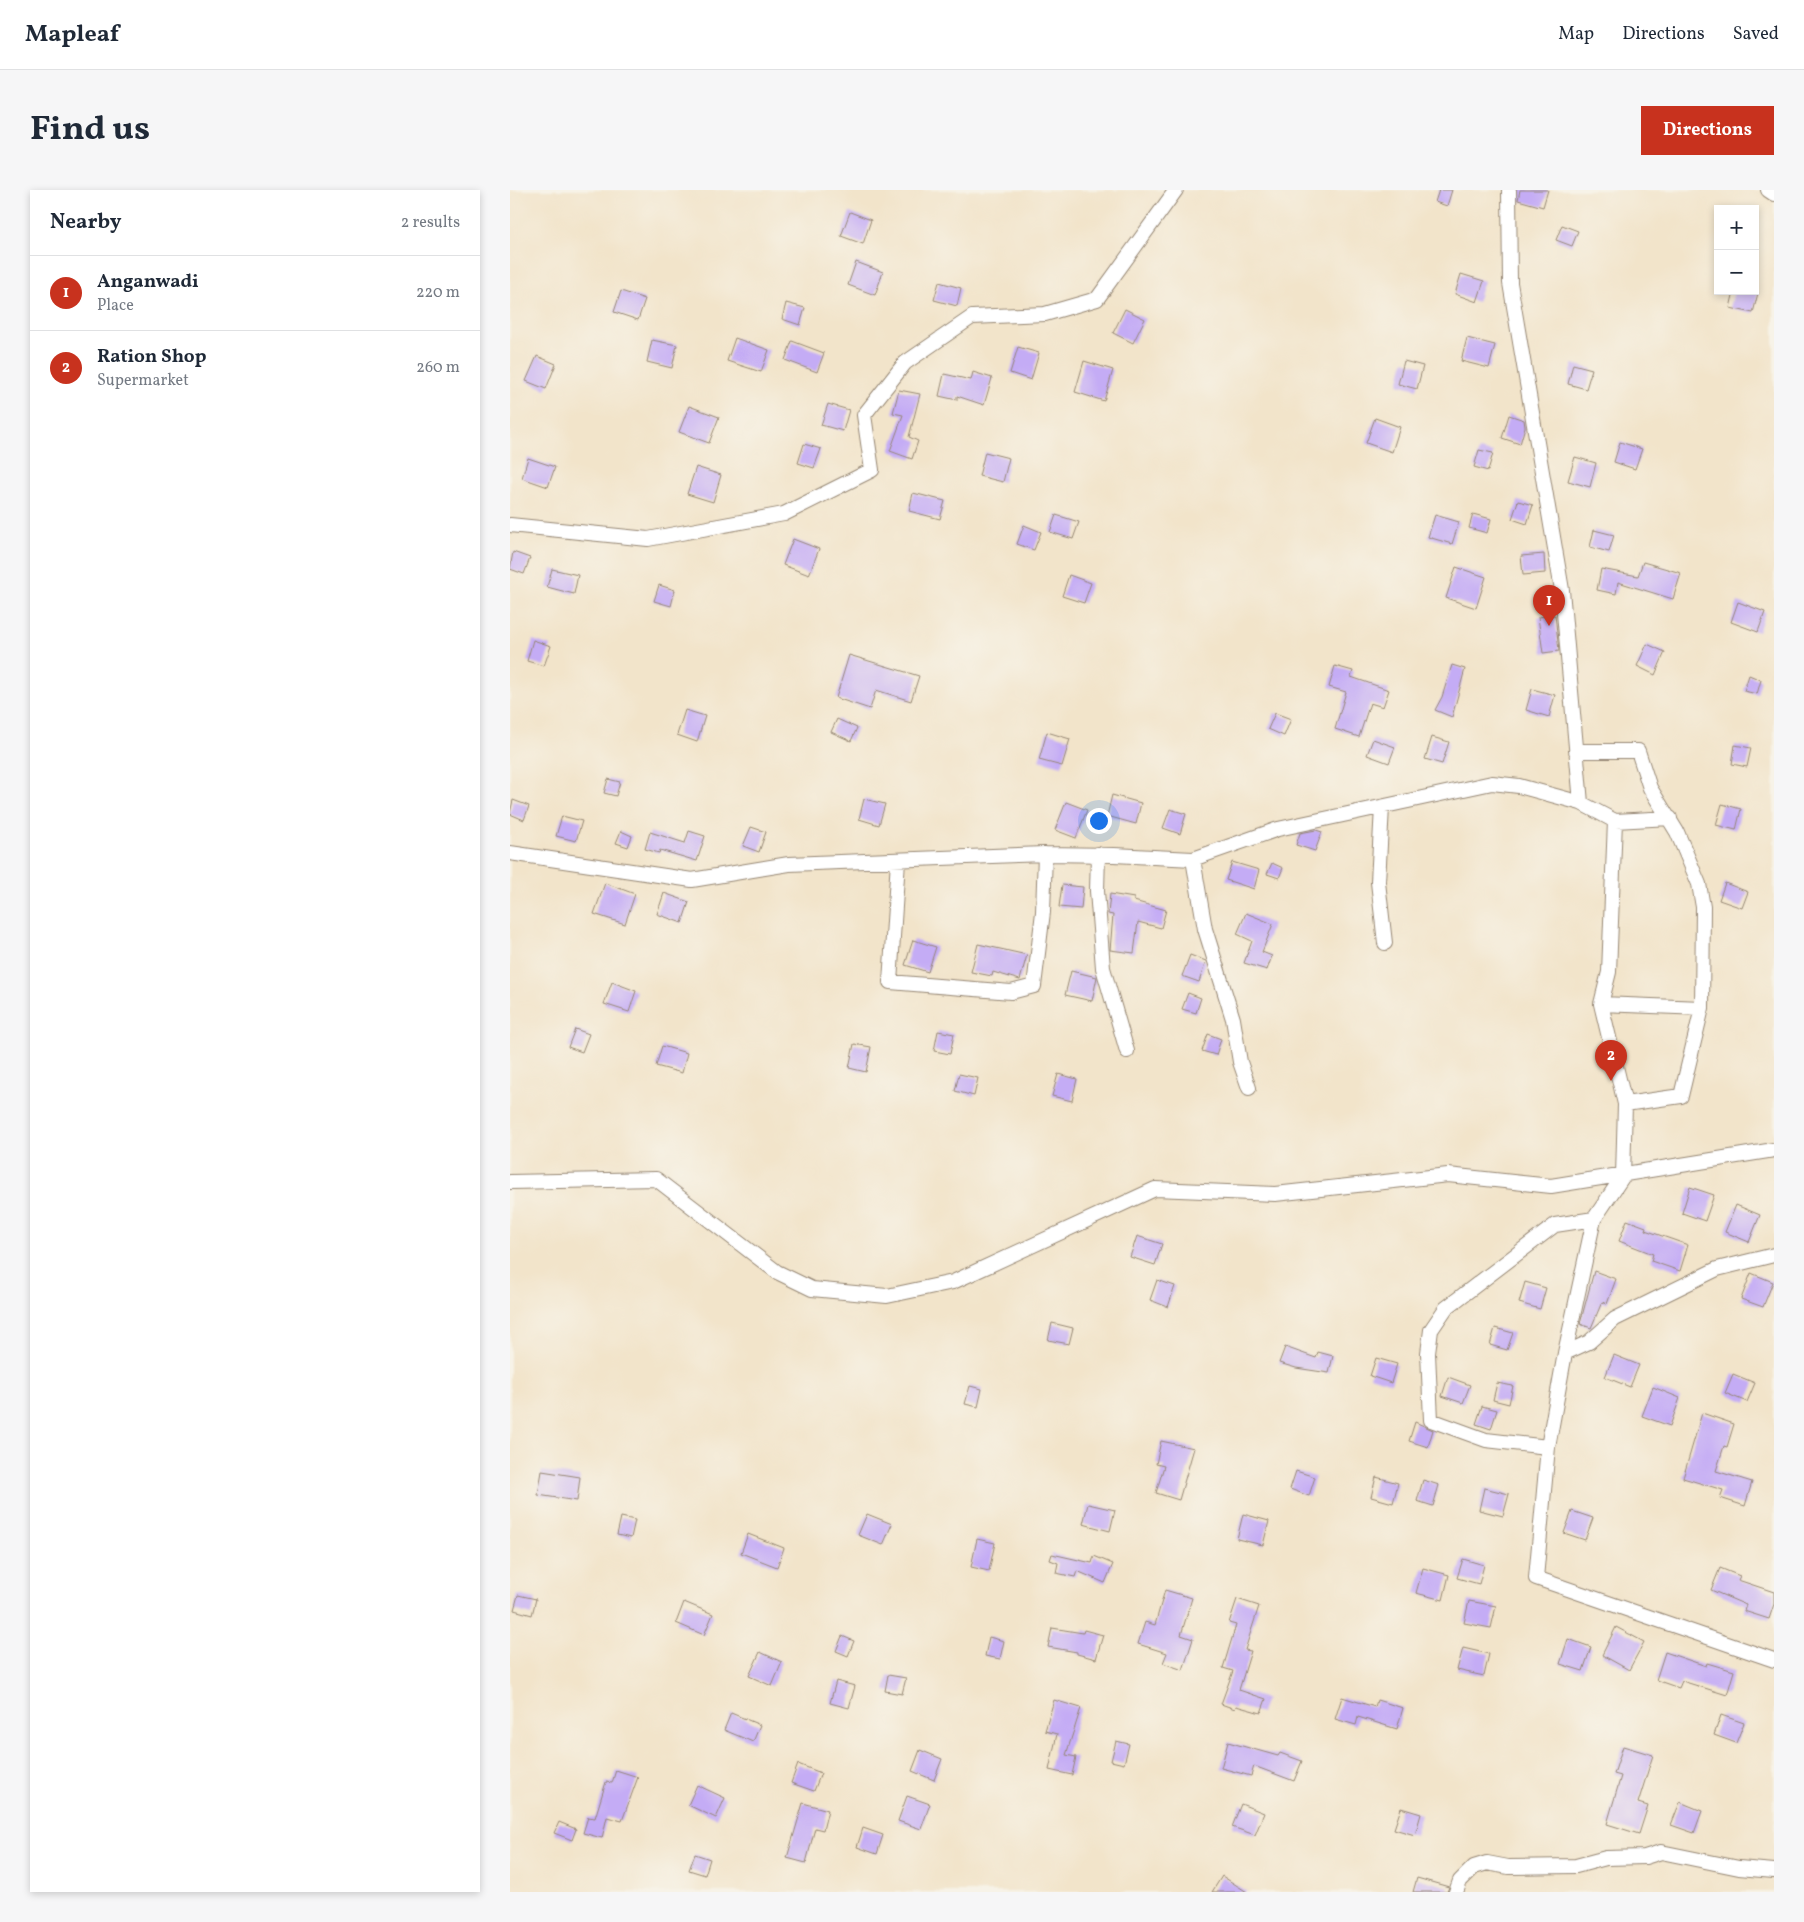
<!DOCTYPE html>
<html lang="en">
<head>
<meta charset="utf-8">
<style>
  body { margin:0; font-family:Vollkorn,serif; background:#f6f6f7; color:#1f2937 }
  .controls { position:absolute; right:15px; top:15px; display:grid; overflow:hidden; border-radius:0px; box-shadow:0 2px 8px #0003 }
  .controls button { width:45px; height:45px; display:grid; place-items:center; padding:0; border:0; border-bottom:1px solid #e0e1e3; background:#fff; color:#1f2937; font:25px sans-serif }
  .you { position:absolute; left:588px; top:630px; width:18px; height:18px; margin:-12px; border:4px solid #fff; border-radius:50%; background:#1a73e8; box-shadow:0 0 0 8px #1a73e833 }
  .badge { display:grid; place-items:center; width:32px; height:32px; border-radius:50%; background:#c8321e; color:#fff; font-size:16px; font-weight:700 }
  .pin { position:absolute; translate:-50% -41px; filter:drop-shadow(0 1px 2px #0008) }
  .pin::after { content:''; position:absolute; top:26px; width:18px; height:15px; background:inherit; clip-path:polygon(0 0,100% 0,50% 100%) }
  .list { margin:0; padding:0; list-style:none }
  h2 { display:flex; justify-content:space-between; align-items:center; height:65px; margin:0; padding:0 20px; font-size:21px }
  h2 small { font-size:16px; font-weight:400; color:#747a83 }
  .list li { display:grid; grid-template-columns:32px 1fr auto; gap:15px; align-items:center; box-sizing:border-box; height:75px; padding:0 20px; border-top:1px solid #e0e1e3 }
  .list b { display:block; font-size:19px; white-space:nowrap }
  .list p { margin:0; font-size:16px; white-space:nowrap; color:#747a83 }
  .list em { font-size:16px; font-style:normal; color:#747a83 }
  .map { position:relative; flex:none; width:1264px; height:1702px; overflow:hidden; border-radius:0px }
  header { display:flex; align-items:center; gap:30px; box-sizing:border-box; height:70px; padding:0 25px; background:#fff; border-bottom:1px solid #e0e1e3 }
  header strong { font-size:24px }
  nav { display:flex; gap:28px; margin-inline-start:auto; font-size:18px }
  .intro { display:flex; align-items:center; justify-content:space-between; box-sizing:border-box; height:120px; padding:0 30px }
  h1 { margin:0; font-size:35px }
  .button { padding:12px 22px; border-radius:0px; background:#c8321e; color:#fff; font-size:18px; font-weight:700 }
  main { display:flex; gap:30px; padding:0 30px }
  aside { flex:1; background:#fff; border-radius:0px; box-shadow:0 2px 8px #0003 }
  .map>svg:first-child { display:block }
</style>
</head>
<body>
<header>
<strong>Mapleaf</strong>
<nav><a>Map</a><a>Directions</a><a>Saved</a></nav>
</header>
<div class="intro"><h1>Find us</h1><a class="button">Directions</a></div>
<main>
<aside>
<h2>Nearby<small>2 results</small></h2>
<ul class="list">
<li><span class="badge">1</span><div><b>Anganwadi</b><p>Place</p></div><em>220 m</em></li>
<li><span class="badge">2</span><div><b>Ration Shop</b><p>Supermarket</p></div><em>260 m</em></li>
</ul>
</aside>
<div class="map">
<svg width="1264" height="1702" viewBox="0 0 1264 1702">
  <rect width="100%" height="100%" fill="#f7f3e8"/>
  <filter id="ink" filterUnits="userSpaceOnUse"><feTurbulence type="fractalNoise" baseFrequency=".02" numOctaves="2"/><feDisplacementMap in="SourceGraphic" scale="10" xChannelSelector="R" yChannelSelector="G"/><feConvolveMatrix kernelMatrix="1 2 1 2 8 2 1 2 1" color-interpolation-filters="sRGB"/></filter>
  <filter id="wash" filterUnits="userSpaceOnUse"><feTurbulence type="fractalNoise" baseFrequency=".0096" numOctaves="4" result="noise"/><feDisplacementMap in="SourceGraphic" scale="20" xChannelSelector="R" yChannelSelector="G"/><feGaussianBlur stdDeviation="1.12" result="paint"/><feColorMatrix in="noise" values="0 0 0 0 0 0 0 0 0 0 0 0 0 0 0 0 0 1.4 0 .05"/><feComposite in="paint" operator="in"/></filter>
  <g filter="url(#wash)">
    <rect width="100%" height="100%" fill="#f2e4ca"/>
    <g id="blocks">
      <path fill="#c4acf5" d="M929 0H942L937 16 925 12Z
        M1010 0H1038L1033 17 1008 10Z
        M340 22 361 30 353 54 331 46Z
        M1052 35 1068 41 1062 56 1046 50Z
        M346 72 373 82 365 105 338 95Z
        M951 84 974 91 967 112 945 104Z
        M429 92 451 98 447 116 424 110Z
        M111 101 135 109 128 130 104 122Z
        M1224 101 1248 103 1243 123 1220 118Z
        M276 113 295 118 290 135 272 129Z
        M615 119 635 129 623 153 603 143Z
        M225 148 259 160 251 182 217 171Z
        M957 148 985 155 979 178 951 171Z
        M142 150 167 155 162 178 137 172Z
        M282 151 314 163 307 182 275 170Z
        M508 157 529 163 521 190 500 183Z
        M27 166 46 174 36 199 16 191Z
        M574 171 603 180 594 211 565 202Z
        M894 171 913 176 907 199 888 194Z
        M1063 174 1082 179 1076 199 1058 194Z
        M463 182 482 188 474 215 447 206V210L429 206 434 184 461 190Z
        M389 200 410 204 399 247 408 251 402 269 380 261 393 225 383 223Z
        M318 214 339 220 333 241 311 235Z
        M179 216 209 227 199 253 169 242Z
        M999 225 1014 230 1015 237 1010 254 992 248Z
        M865 228 890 237 882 262 856 253Z
        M1110 252 1132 259 1125 279 1104 272Z
        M294 254 311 259 304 278 288 273Z
        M969 260 983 263 978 281 964 277Z
        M475 262 499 268 493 292 469 286Z
        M1065 267 1086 273 1080 297 1058 291Z
        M18 268 45 277 38 297 12 288Z
        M186 277 211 285 203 312 177 304Z
        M403 303 435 311 430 329 399 321Z
        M1008 311 1023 315 1017 334 1002 329Z
        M963 324 981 329 977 343 959 338Z
        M546 325 569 332 563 349 540 342Z
        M925 325 949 332 942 354 918 347Z
        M514 335 531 342 524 360 507 354Z
        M1084 340 1104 345 1099 362 1080 357Z
        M283 349 309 359 299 385 273 375Z
        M3 362 20 368 14 384 0 379Z
        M1034 364 1035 383 1013 385 1011 366Z
        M1133 372 1171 383 1163 409 1108 392 1106 404 1087 400 1091 379 1128 386Z
        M946 377 976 387 966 418 936 408Z
        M42 379 68 385 64 404 37 397Z
        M559 385 581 393 574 413 552 406Z
        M149 395 165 400 161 416 144 411Z
        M1228 412 1255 422 1248 442 1221 432Z
        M1045 425 1049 461 1033 463 1028 427Z
        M23 450 41 456 34 476 17 471Z
        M1137 454 1155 462 1145 485 1127 476Z
        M339 465 409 486 401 511 366 500 360 519 326 508Z
        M942 475 955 479 942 527 925 520 932 507Z
        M825 476 843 481 841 487 879 500 873 517 860 513 849 547 825 539 836 502 819 497Z
        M1239 485 1251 490 1247 504 1234 501Z
        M1022 499 1045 505 1039 527 1016 520Z
        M175 520 195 526 187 552 167 545Z
        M765 523 781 529 774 546 758 539Z
        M327 529 347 538 341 551 321 542Z
        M537 542 560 549 552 576 529 570Z
        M922 547 939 552 932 574 915 569Z
        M863 549 885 557 879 573 857 565Z
        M1225 555 1241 558 1237 577 1222 574Z
        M98 589 110 592 106 606 94 603Z
        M602 605 631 613 626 634 597 626Z
        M354 609 375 614 369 635 349 629Z
        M3 610 19 616 14 630 0 624Z
        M556 612 577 620 566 648 545 640Z
        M1212 614 1231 619 1226 640 1206 635Z
        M660 619 676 624 670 644 653 638Z
        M52 626 72 631 66 651 46 646Z
        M241 637 256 642 249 662 233 656Z
        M806 640 812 642 805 661 786 655 790 643Z
        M111 641 122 646 118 657 106 653Z
        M179 641 195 646 187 671 150 660 149 663 135 659 140 642 175 653Z
        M722 672 749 680 744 699 716 690Z
        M762 673 773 678 769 688 757 684Z
        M95 693 125 704 115 734 84 724Z
        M1215 693 1238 702 1232 718 1209 710Z
        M552 695 573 697 571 719 549 717Z
        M154 703 179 712 172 733 147 724Z
        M600 704 624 708V711L656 720 651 738 628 732 624 763 600 760 603 725 598 724Z
        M736 723 763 734 752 762 762 766 757 780 734 773 742 751 727 744Z
        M403 750 426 757 418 782 395 775Z
        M468 754 517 765 510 790 483 782 482 786 461 782Z
        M680 765 696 771 689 792 672 786Z
        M561 781 587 787 582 811 555 805Z
        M102 792 126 801 119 822 94 814Z
        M678 803 691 808 686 823 672 819Z
        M65 839 79 844 72 862 58 857Z
        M428 841 444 844 440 864 424 861Z
        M698 844 711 849 706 865 692 861Z
        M344 854 361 857 356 882 339 878Z
        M152 856 177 863 172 883 146 876Z
        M449 884 468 888 464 906 445 901Z
        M548 884 567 889 562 911 542 906Z
        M1180 997 1204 1005 1195 1031 1172 1023Z
        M1226 1015 1250 1025 1239 1052 1215 1042Z
        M1117 1030 1136 1037 1135 1040 1178 1055 1170 1081 1141 1071 1143 1064 1109 1051Z
        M627 1046 652 1054 645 1075 620 1067Z
        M1084 1081 1106 1089 1097 1114 1092 1112 1081 1138 1070 1134Z
        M1241 1083 1263 1092 1253 1117 1231 1109Z
        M647 1090 665 1096 658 1117 640 1110Z
        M1015 1092 1036 1098 1030 1119 1009 1113Z
        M542 1133 563 1138 559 1154 538 1150Z
        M985 1138 1003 1143 997 1160 980 1155Z
        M775 1157 806 1168 808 1162 823 1166 819 1183 786 1178 769 1173Z
        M1104 1165 1129 1175 1120 1197 1095 1187Z
        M866 1168 887 1174 881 1193 860 1186Z
        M1223 1184 1245 1193 1237 1212 1215 1203Z
        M938 1187 960 1195 953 1213 932 1206Z
        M987 1193 1003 1196 999 1214 983 1210Z
        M460 1196 472 1199 468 1217 455 1214Z
        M1143 1197 1170 1208 1160 1236 1132 1226Z
        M972 1216 987 1220 981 1239 966 1234Z
        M1192 1223 1224 1234 1217 1257 1214 1256 1206 1281 1242 1292 1235 1316 1210 1308 1213 1300 1173 1288Z
        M905 1232 923 1240 918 1257 899 1251Z
        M651 1251 684 1258 669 1310 646 1303 654 1276 646 1274Z
        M32 1281 70 1287 67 1311 28 1305Z
        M786 1281 805 1287 799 1306 780 1299Z
        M866 1287 888 1293 883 1313 861 1307Z
        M913 1290 929 1295 923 1316 907 1311Z
        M974 1298 999 1304 993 1326 969 1320Z
        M578 1314 605 1320 600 1341 573 1334Z
        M1062 1321 1083 1328 1075 1350 1054 1343Z
        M357 1324 382 1334 373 1355 348 1345Z
        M733 1324 759 1331 753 1355 727 1349Z
        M111 1327 125 1330 121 1348 107 1345Z
        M238 1344 274 1358 267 1377 231 1363Z
        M467 1349 485 1353 479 1381 461 1377Z
        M542 1364 582 1373 584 1366 603 1374 595 1393 567 1381 565 1387 546 1383 548 1373 540 1370Z
        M953 1369 974 1375 969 1394 947 1388Z
        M913 1378 939 1385 933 1410 906 1403Z
        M1210 1378 1230 1386 1228 1390 1264 1402V1414L1259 1429 1234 1421 1236 1415 1201 1400Z
        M655 1400 682 1408 671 1445 683 1449 673 1480 653 1473 657 1463 628 1454 635 1432 645 1435Z
        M8 1405 26 1409 22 1425 4 1420Z
        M727 1409 749 1416 735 1460 741 1461 729 1500 756 1509 751 1523 726 1516 725 1519 711 1514 723 1481 713 1478 726 1435 719 1433Z
        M959 1411 986 1416 981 1438 954 1433Z
        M174 1412 203 1424 194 1445 166 1433Z
        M1106 1437 1134 1452 1119 1480 1092 1465Z
        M542 1438 573 1443 574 1440 593 1445 586 1469 567 1464V1462L538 1457Z
        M332 1446 344 1451 338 1466 326 1461Z
        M479 1447 494 1451 490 1469 475 1466Z
        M1058 1449 1081 1457 1073 1481 1050 1474Z
        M953 1458 979 1464 974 1486 947 1480Z
        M250 1462 272 1472 262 1496 239 1486Z
        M1155 1462 1196 1476 1197 1473 1224 1481 1217 1505 1172 1491 1169 1498 1146 1490Z
        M378 1485 396 1488 392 1504 375 1501Z
        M326 1491 345 1496 339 1518 320 1513Z
        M832 1507 865 1517 867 1510 893 1518 887 1539 848 1527 846 1535 825 1529Z
        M544 1510 571 1518 556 1565 566 1567 562 1585 539 1580 547 1544 535 1541Z
        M221 1523 250 1535 243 1552 214 1540Z
        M1211 1525 1234 1533 1226 1553 1204 1545Z
        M606 1551 619 1554 614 1574 601 1571Z
        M718 1552 768 1566 770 1563 792 1571 784 1591 744 1576 741 1586 711 1578Z
        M1113 1556 1143 1565 1128 1613 1138 1616 1129 1644 1097 1634 1111 1586 1104 1584Z
        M410 1560 432 1569 424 1590 402 1581Z
        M288 1574 311 1583 304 1601 281 1593Z
        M106 1580 128 1587 112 1631 97 1627 92 1648 73 1643 78 1627 85 1628 96 1592 102 1593Z
        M187 1595 215 1608 206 1628 178 1615Z
        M397 1606 420 1614 411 1639 388 1631Z
        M1170 1612 1192 1621 1184 1643 1161 1635Z
        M293 1613 318 1620 313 1640 305 1638 296 1673 277 1668Z
        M731 1614 754 1623 745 1645 722 1637Z
        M891 1618 911 1624 905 1645 884 1639Z
        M49 1632 66 1639 62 1650 44 1643Z
        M353 1638 373 1645 367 1664 347 1657Z
        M185 1664 200 1669 195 1685 179 1680Z
        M712 1686 737 1702H702Z
        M907 1688 939 1697 937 1702H903Z"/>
    </g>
  </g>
  <g filter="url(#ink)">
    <use href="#blocks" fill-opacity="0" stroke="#968774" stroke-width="1"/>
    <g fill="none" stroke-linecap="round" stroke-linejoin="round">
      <defs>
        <path id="minor" d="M999 0 1000 93 1052 400 1071 613 1105 631 1099 782 1091 814 1115 914 1113 986 1084 1029 1055 1163 1038 1257 1026 1388 1264 1470
          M1258 0 1264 4
          M0 335 138 349 274 324 362 280 354 225 395 173 462 127 535 124 587 109 666 0
          M1066 561H1128L1140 598 1167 642 1189 694 1193 717 1192 818 1171 906 1115 914
          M872 617 868 692 875 753
          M1105 631 1160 628
          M0 663 182 690 279 674 535 664 604 665 683 669 768 639 982 593 1009 596 1071 613
          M588 664 587 701 593 778 617 861
          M683 669 695 739 723 829 730 872 739 898
          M388 671 380 792 501 802 524 796 533 722 535 664
          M1091 814 1192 818
          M0 992 146 989 267 1082 302 1099 377 1106 443 1092 645 999 765 1004 938 985 1041 996 1264 960
          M1055 1163 1079 1152 1105 1129 1207 1079 1264 1065
          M1038 1257 976 1250 921 1230 918 1163 921 1140 936 1118 1045 1035 1084 1029
          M946 1702 950 1691 964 1677 977 1673 998 1677 1066 1676 1096 1668 1135 1667 1151 1662 1229 1678 1264 1681"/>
      </defs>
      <use href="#minor" stroke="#968774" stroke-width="16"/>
      <use href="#minor" stroke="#fff" stroke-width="14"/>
    </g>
  </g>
</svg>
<div class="controls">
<button>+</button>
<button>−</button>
</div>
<div class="you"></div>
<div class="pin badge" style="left:1039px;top:436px">1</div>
<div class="pin badge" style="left:1101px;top:891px">2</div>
</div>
</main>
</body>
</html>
